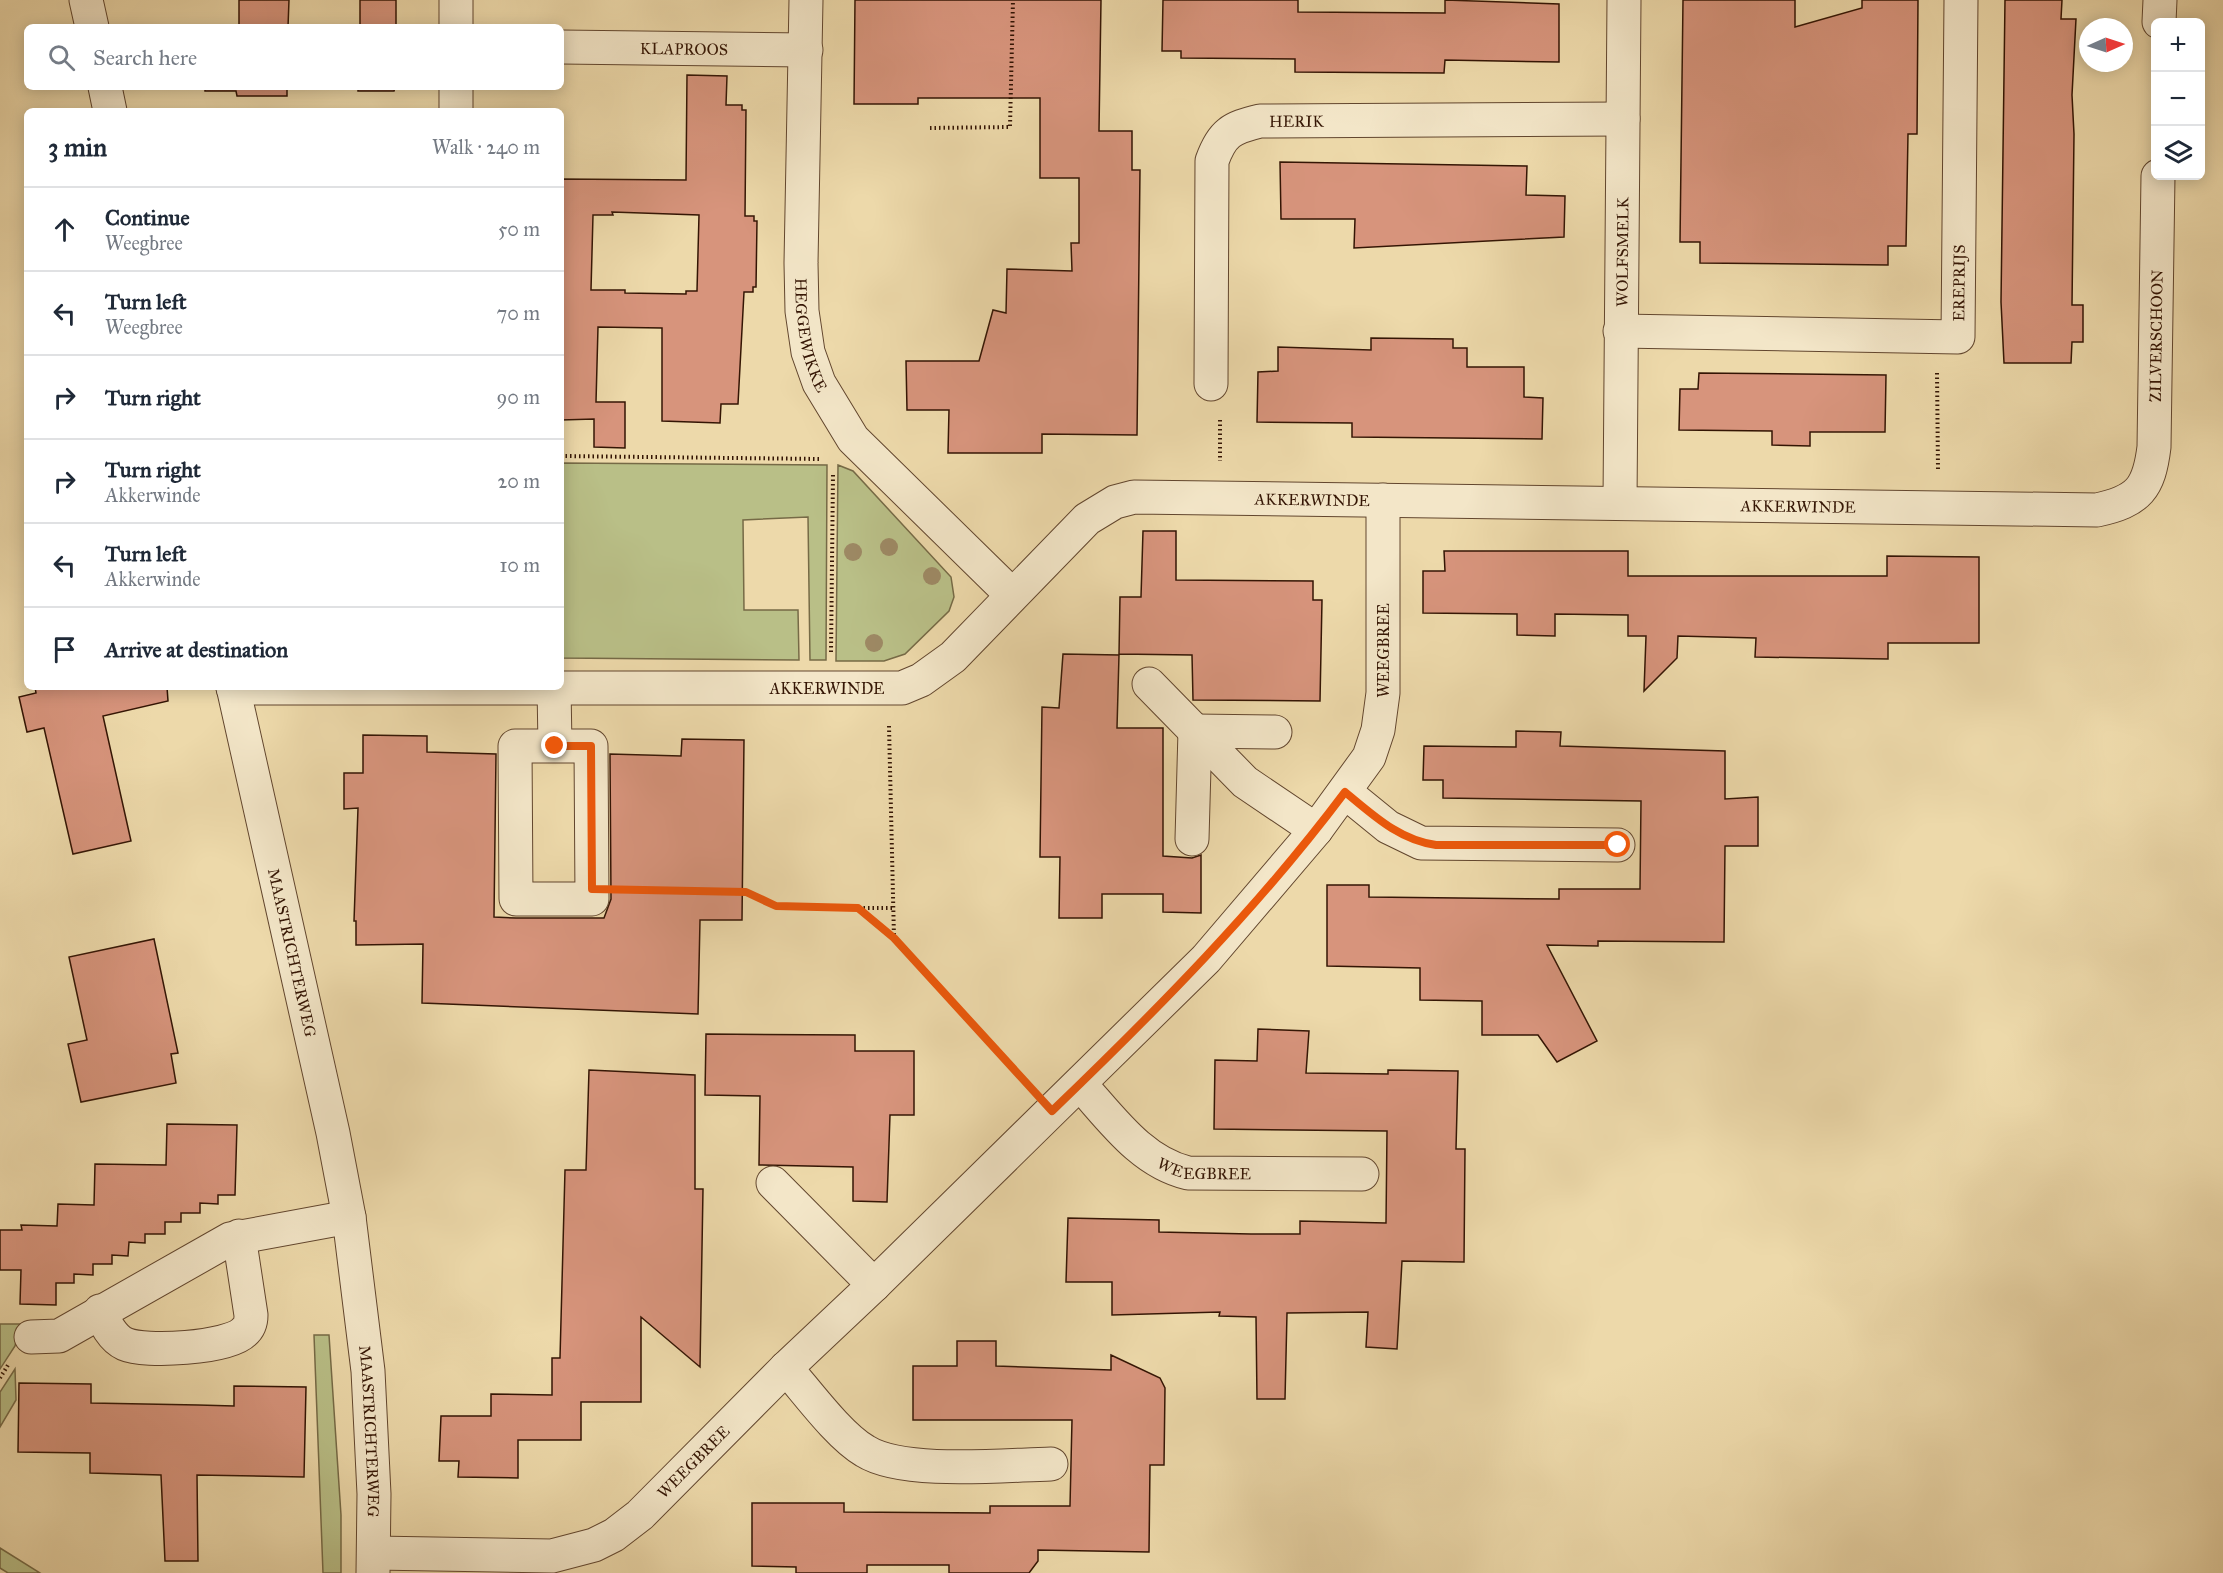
<!DOCTYPE html>
<html lang="en">
<head>
<meta charset="utf-8">
<style>
  body { margin:0; font-family:"IM FELL Great Primer",serif; background:#f2f2f3; color:#1f2937 }
  .controls { position:absolute; right:18px; top:18px; display:grid; overflow:hidden; border-radius:9px; box-shadow:0 3px 15px #0003 }
  .controls button { width:54px; height:54px; display:grid; place-items:center; padding:0; border:0; border-bottom:2px solid #e0e1e3; background:#fff; color:#1f2937; font:30px sans-serif }
  .compass { position:absolute; left:2079px; top:18px; width:54px; height:54px; border-radius:50%; background:#fff; box-shadow:0 3px 15px #0003; rotate:87deg }
  .stop { position:absolute; width:18px; height:18px; margin:-14px; border:4px solid #ea580c; border-radius:50%; background:#fff }
  .stop.end { background:#ea580c; border-color:#fff; box-shadow:0 2px 6px #0008 }
  .list { margin:0; padding:0; list-style:none }
  h2 { display:flex; justify-content:space-between; align-items:center; height:78px; margin:0; padding:0 24px; font-size:26px }
  h2 small { font-size:20px; font-weight:400; color:#747a83 }
  .list li { display:grid; grid-template-columns:39px 1fr auto; gap:18px; align-items:center; box-sizing:border-box; height:84px; padding:0 24px; border-top:2px solid #e0e1e3 }
  .list b { display:block; font-size:22px; white-space:nowrap }
  .list p { margin:0; font-size:20px; white-space:nowrap; color:#747a83 }
  .list em { font-size:20px; font-style:normal; color:#747a83 }
  .icon { flex:none; width:33px; height:33px; fill:none; stroke:currentColor; stroke-width:2; stroke-linecap:round; stroke-linejoin:round }
  .map { position:relative; flex:none; width:2223px; height:1573px; overflow:hidden }
  .search { position:absolute; background:#fff; box-shadow:0 3px 15px #0003; left:24px; top:24px; width:540px; height:66px; display:flex; align-items:center; gap:15px; box-sizing:border-box; padding:0 21px; border-radius:9px; color:#747a83; font-size:22px }
  .panel { position:absolute; background:#fff; box-shadow:0 3px 15px #0003; left:24px; top:108px; width:540px; height:582px; border-radius:9px }
  .map>svg:first-child { display:block }
</style>
</head>
<body>
<div class="map">
<svg width="2223" height="1573" viewBox="0 0 2223 1573">
  <rect width="100%" height="100%" fill="#edd9aa"/>
  <filter id="stains"><feTurbulence type="fractalNoise" baseFrequency=".00333" numOctaves="4"/><feColorMatrix values="0 0 0 0 .2 0 0 0 0 .09 0 0 0 0 .02 0 0 0 .5 -.17"/></filter>
  <radialGradient id="worn" r=".72"><stop offset=".6" stop-color="#630" stop-opacity="0"/><stop offset="1" stop-color="#630" stop-opacity=".3"/></radialGradient>
  <path fill="#b9bf87" stroke="#766a46" stroke-width="1.5" d="M561 463 827 465 826 660H810L808 517 743 520 744 610H798L799 660 561 658Z
    M838 465 853 471 951 577 954 597 949 611 905 654 884 661H836Z
    M0 1324H20L15 1346 0 1369Z
    M314 1335H329L341 1515V1573H323Z
    M15 1369 16 1400 0 1427V1392Z
    M0 1548 40 1573H8L0 1568Z"/>
  <path fill="#d7947c" stroke="#341504" stroke-width="1.5" fill-rule="evenodd" d="M239 0H289L288 27H206V25L239 26Z
    M360 0H396V27H360Z
    M855 0H1101L1099 131H1132V170H1140L1137 435 1042 434V453H948L949 410H907L906 361H979L993 310 1006 313 1007 269 1072 271 1071 243H1079V178H1040V98H918V104H854Z
    M1163 0H1298V12L1445 13V0L1559 4V62L1445 60 1444 73 1295 72V59L1181 58V51H1162Z
    M1683 0H1795V27L1862 8V0H1918L1917 134H1908L1906 246H1888V265L1700 263V242H1680Z
    M2005 0H2062L2061 19H2076L2072 95 2074 134 2072 305H2083V342H2072L2071 363H2004L2001 302Z
    M687 75 727 76 726 105H742V110H746L745 216H754V221H757L756 287H753V292H744L738 404H721L720 423 662 421V328L598 327 596 402H625V448L594 447V419L561 420V179L686 180ZM612 212 699 215 697 291H686V294L625 293V290H591L593 215H613Z
    M205 87H287V96H237L236 91H205Z
    M358 87H395L394 91H358Z
    M1280 162 1527 166 1526 195 1565 196 1564 237 1354 248 1355 219H1281Z
    M1371 338 1453 339V348H1467V367H1524V397L1543 398 1542 439 1352 437V423L1257 422 1258 372 1278 371V347L1371 350Z
    M1699 373 1886 375 1885 432H1810V446L1772 445V431L1679 430 1680 389H1698Z
    M1143 531H1176V580L1313 581V600H1322L1320 701 1193 700 1192 655 1119 654 1120 597H1141Z
    M1444 551H1628V576H1887V556L1979 557V643H1888V659L1755 657 1756 638 1678 636 1677 658 1644 691 1646 636H1628V615L1555 614V636L1517 635V614L1423 613V571H1445Z
    M1063 654 1119 655 1117 728H1163V856L1192 858 1201 855V913L1163 912V894H1102V918H1059L1060 857H1040L1042 707 1059 708Z
    M35 687H167L168 701 103 716 131 841 73 854 44 728 27 732 19 697 36 693Z
    M1516 731 1561 732 1560 746 1725 751V799L1758 797V846H1725L1724 942 1598 941V946L1547 945 1597 1041 1557 1062 1538 1035H1482V1001L1420 1000V968L1327 966V885H1369V897L1559 899V889H1640L1641 801 1443 798V780H1423L1424 746 1516 747Z
    M363 735 427 736V752L496 754 494 917 516 918H604L611 899 610 754 681 756 682 739 744 740 742 920H700L698 1014 422 1003 423 944 356 945V921H354L358 808 344 809V773H363Z
    M154 939 178 1053 171 1054 176 1083 81 1102 68 1044 87 1040 69 957Z
    M1258 1029 1309 1031 1306 1073 1388 1074V1070L1458 1071 1456 1149H1465L1464 1262 1402 1261 1397 1349 1366 1347 1368 1312 1287 1313 1285 1399H1257L1256 1317 1219 1316 1220 1312 1112 1315V1282H1066L1068 1218 1159 1220V1232L1251 1234H1300V1221L1386 1223 1387 1131 1214 1129 1215 1060 1257 1061Z
    M706 1034 855 1035V1051H914V1115H890L887 1202 853 1201V1167L759 1165 760 1096 705 1095Z
    M589 1070 695 1075V1189H703L700 1367 641 1317V1402H581V1440H518V1478L458 1477 459 1461H439L441 1416H491V1394L552 1395V1358H560L565 1170H586Z
    M167 1124 237 1125 235 1195H218V1204L200 1203V1213H181V1222H165V1234H145V1243L129 1242 128 1256 112 1255V1264H93V1275L74 1274V1283H56V1305L20 1304 21 1270H0V1230H22L21 1225 57 1226 58 1204 94 1205 95 1164 166 1165Z
    M957 1341H996V1366L1111 1370V1355L1160 1378 1165 1388 1164 1465H1150L1149 1552 1038 1550V1561L1029 1573H949V1565H867V1573H796V1567L752 1566V1503H844V1512L990 1513V1506H1070L1072 1420H913V1366H957Z
    M19 1383 91 1384V1403L198 1405 234 1406V1386L306 1387 304 1477 197 1475 198 1561H165L161 1475 90 1473V1453L18 1452Z"/>
  <g fill="none" stroke-linecap="round" stroke-linejoin="round">
    <defs>
      <g id="minor">
        <path d="M86 0 92 27"/>
        <path id="s1" d="M806 0 801 263 802 311 808 352 819 383 853 439 1012 595"/>
        <path d="M2159 22 2160 0"/>
        <path d="M456 27V0"/>
        <path id="s2" d="M561 47 806 50"/>
        <path d="M105 87 110 111"/>
        <path d="M456 87V111"/>
        <path id="s3" d="M1620 331 1958 337 1961 0"/>
        <path id="s4" d="M1211 384 1212 161C1222 133 1231 128 1260 121L1623 119"/>
        <path id="s5" d="M1620 502 1624 0"/>
        <path d="M1149 684 1245 782 1316 830"/>
        <path id="s6" d="M233 687 333 1133 349 1217 368 1371 374 1494 373 1573"/>
        <path d="M554 687 555 746H591L592 899H516L515 746H555"/>
        <path id="s7" d="M233 688H902L921 680 953 657 1087 519 1115 502 1134 497 2097 510C2139 501 2149 488 2154 447L2158 176"/>
        <path d="M1345 792 1388 827 1421 843 1618 845"/>
        <path d="M1192 839 1195 731 1275 732"/>
        <path id="s8" d="M1080 1084C1111 1118 1141 1162 1188 1173L1362 1174"/>
        <path d="M773 1183 874 1285"/>
        <path d="M100 1311C105 1323 112 1338 125 1344 145 1353 228 1348 244 1332 250 1327 251 1322 251 1315L239 1236"/>
        <path d="M31 1337 59 1336 230 1239 349 1217"/>
        <path d="M786 1368C807 1392 839 1436 865 1451 903 1475 1004 1465 1051 1464"/>
        <path id="s9" d="M374 1553 552 1556 594 1545 614 1535 640 1515 786 1368 874 1285 1206 959 1316 830 1369 757 1378 730 1383 693V500"/>
      </g>
    </defs>
    <use href="#minor" stroke="#62462e" stroke-width="35"/>
    <path stroke="#341504" stroke-width="4" stroke-dasharray="1.5 3" stroke-linecap="butt" d="M930 128 1010 127 1013 0
      M1937 373 1938 470
      M1220 420V461
      M561 456 820 459
      M831 652 833 474
      M889 726 894 938 1027 1084
      M629 890 746 892 776 906 858 908 893 937
      M859 908H893
      M0 1378 8 1365"/>
    <use href="#minor" stroke="#f3e6c8" stroke-width="33"/>
  </g>
  <g fill="#9d8964">
    <circle cx="889" cy="547" r="9"/>
    <circle cx="853" cy="552" r="9"/>
    <circle cx="932" cy="576" r="9"/>
    <circle cx="874" cy="643" r="9"/>
  </g>
  <g fill="none" stroke-linecap="round" stroke-linejoin="round">
    <path stroke="#ea580c" stroke-width="8" d="M555 746H591L592 889 746 892 776 906 858 908 894 938 1052 1111C1156 1011 1258 908 1345 792 1373 815 1399 840 1436 845H1618"/>
  </g>
  <g text-anchor="middle" stroke-width="6" stroke-linejoin="round" paint-order="stroke">
    <g font-size="16" fill="#341504" stroke="#f3e6c8">
      <text dy="6" stroke="none"><textPath href="#s2" startOffset="123">KLAPROOS</textPath></text>
      <text dy="6" stroke="none"><textPath href="#s4" startOffset="326">HERIK</textPath></text>
      <text dy="6" stroke="none"><textPath href="#s5" startOffset="250">WOLFSMELK</textPath></text>
      <text dy="6" stroke="none"><textPath href="#s3" startOffset="392">EREPRIJS</textPath></text>
      <text dy="6" stroke="none"><textPath href="#s1" startOffset="336">HEGGEWIKKE</textPath></text>
      <text dy="6" stroke="none"><textPath href="#s7" startOffset="2142">ZILVERSCHOON</textPath></text>
      <text dy="6" stroke="none"><textPath href="#s7" startOffset="1152">AKKERWINDE</textPath></text>
      <text dy="6" stroke="none"><textPath href="#s7" startOffset="1638">AKKERWINDE</textPath></text>
      <text dy="6" stroke="none"><textPath href="#s9" startOffset="1438">WEEGBREE</textPath></text>
      <text dy="6" stroke="none"><textPath href="#s7" startOffset="594">AKKERWINDE</textPath></text>
      <text dy="6" stroke="none"><textPath href="#s6" startOffset="272">MAASTRICHTERWEG</textPath></text>
      <text dy="6" stroke="none"><textPath href="#s8" startOffset="158">WEEGBREE</textPath></text>
      <text dy="6" stroke="none"><textPath href="#s6" startOffset="758">MAASTRICHTERWEG</textPath></text>
      <text dy="6" stroke="none"><textPath href="#s9" startOffset="352">WEEGBREE</textPath></text>
    </g>
  </g>
  <rect width="100%" height="100%" filter="url(#stains)"/>
  <rect width="100%" height="100%" fill="url(#worn)"/>
</svg>
<div class="controls">
<button>+</button>
<button>−</button>
<button><svg class="icon" aria-label="layers" viewBox="0 0 24 24"><path d="M12 4l9 5-9 5-9-5zM3 14l9 5 9-5"/></svg></button>
</div>
<svg class="compass" viewBox="-18 -18 36 36"><path d="M0-13l5 13h-10z" fill="#e53935"/><path d="M0 13l5-13h-10z" fill="#747a83"/></svg>
<div class="stop" style="left:1618px;top:845px"></div>
<div class="stop end" style="left:555px;top:746px"></div>
<div class="search"><svg class="icon" aria-label="search" viewBox="0 0 24 24"><circle cx="10" cy="10" r="6"/><path d="M15 15l6 6"/></svg>Search here</div>
<section class="panel">
<h2>3 min<small>Walk · 240 m</small></h2>
<ul class="list">
<li><svg class="icon" aria-label="ahead" viewBox="0 0 24 24"><path d="M12 20V5M6 11l6-6 6 6"/></svg><div><b>Continue</b><p>Weegbree</p></div><em>50 m</em></li>
<li><svg class="icon" aria-label="left" viewBox="0 0 24 24"><path d="M17 20v-9H6M10 6l-5 5 5 5"/></svg><div><b>Turn left</b><p>Weegbree</p></div><em>70 m</em></li>
<li><svg class="icon" aria-label="right" viewBox="0 0 24 24"><path d="M7 20v-9h11M14 6l5 5-5 5"/></svg><div><b>Turn right</b></div><em>90 m</em></li>
<li><svg class="icon" aria-label="right" viewBox="0 0 24 24"><path d="M7 20v-9h11M14 6l5 5-5 5"/></svg><div><b>Turn right</b><p>Akkerwinde</p></div><em>20 m</em></li>
<li><svg class="icon" aria-label="left" viewBox="0 0 24 24"><path d="M17 20v-9H6M10 6l-5 5 5 5"/></svg><div><b>Turn left</b><p>Akkerwinde</p></div><em>10 m</em></li>
<li><svg class="icon" aria-label="arrive" viewBox="0 0 24 24"><path d="M6 21V4h12l-3 4 3 4H6"/></svg><div><b>Arrive at destination</b></div></li>
</ul>
</section>
</div>
</body>
</html>
